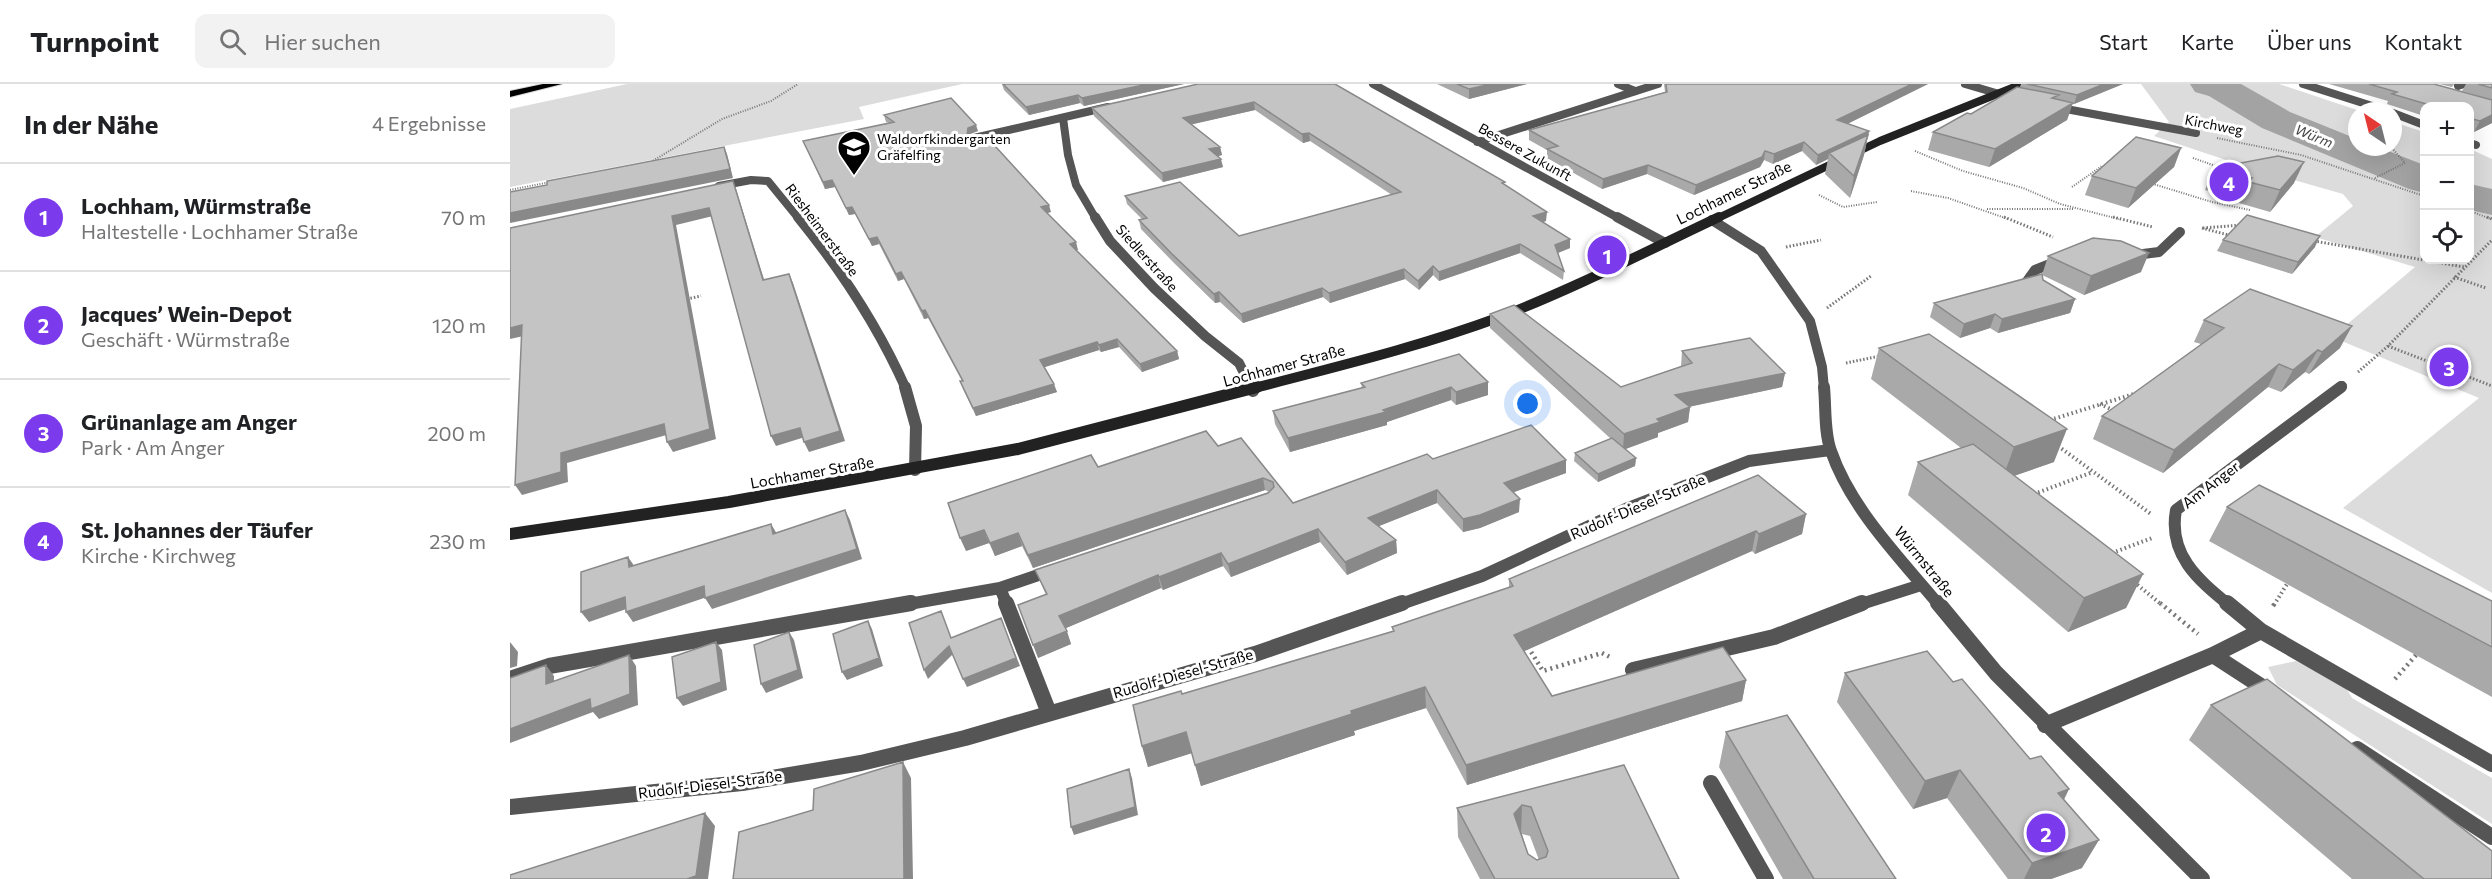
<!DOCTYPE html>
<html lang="de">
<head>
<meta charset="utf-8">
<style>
  body { margin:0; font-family:Commissioner,sans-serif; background:#f2f2f2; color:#202124 }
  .controls { position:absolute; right:18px; top:18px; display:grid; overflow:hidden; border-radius:12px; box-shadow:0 6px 24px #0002 }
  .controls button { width:54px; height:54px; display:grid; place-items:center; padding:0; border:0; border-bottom:2px solid #e0e0e0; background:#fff; color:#202124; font:30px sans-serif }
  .compass { position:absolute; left:1838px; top:18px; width:54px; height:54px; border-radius:50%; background:#fff; box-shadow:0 6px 24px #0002; rotate:325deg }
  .you { position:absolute; left:1018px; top:320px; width:21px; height:21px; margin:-15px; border:4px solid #fff; border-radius:50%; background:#1a73e8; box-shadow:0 0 0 9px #1a73e833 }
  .badge { display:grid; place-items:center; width:39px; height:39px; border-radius:50%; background:#7c3aed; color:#fff; font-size:20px; font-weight:700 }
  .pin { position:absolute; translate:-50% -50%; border:3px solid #fff; box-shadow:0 2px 6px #0006 }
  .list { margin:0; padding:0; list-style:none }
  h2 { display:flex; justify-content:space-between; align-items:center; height:78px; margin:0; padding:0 24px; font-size:26px }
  h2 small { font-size:20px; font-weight:400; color:#757577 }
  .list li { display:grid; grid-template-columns:39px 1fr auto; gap:18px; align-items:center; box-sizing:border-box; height:108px; padding:0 24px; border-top:2px solid #e0e0e0 }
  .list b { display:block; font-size:22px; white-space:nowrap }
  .list p { margin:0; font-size:20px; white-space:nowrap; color:#757577 }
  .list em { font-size:20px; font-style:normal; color:#757577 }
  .icon { flex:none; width:33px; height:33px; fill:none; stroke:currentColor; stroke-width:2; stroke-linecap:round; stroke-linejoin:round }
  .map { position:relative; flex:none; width:1982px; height:795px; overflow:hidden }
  header { display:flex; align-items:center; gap:36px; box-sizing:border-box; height:84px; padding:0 30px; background:#fff; border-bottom:2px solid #e0e0e0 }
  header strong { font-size:28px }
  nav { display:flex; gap:33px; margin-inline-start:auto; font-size:21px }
  .search { width:420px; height:54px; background:#f2f2f2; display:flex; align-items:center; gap:15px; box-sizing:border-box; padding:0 21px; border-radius:12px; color:#757577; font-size:22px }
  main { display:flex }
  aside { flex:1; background:#fff }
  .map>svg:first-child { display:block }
</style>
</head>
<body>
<header>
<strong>Turnpoint</strong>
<div class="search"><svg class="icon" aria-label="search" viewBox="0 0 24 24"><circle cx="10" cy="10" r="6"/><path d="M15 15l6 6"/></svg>Hier suchen</div>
<nav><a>Start</a><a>Karte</a><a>Über uns</a><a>Kontakt</a></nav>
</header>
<main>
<aside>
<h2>In der Nähe<small>4 Ergebnisse</small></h2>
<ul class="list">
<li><span class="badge">1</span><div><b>Lochham, Würmstraße</b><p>Haltestelle · Lochhamer Straße</p></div><em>70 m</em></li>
<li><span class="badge">2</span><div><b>Jacques’ Wein-Depot</b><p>Geschäft · Würmstraße</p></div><em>120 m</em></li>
<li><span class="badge">3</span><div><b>Grünanlage am Anger</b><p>Park · Am Anger</p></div><em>200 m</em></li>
<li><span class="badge">4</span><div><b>St. Johannes der Täufer</b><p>Kirche · Kirchweg</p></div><em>230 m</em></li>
</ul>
</aside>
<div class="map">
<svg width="1982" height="795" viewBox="0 0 1982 795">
  <rect width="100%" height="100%" fill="#fff"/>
  <path fill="#dcdcdc" d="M117 0H452L349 23 354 35 0 103V25Z
    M1631 0H1769L1850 27H1847V63H1883V38L1914 48V176H1960V65L1982 75V509L1833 424 1969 314 1822 253 1905 183 1805 153 1843 122 1833 110 1728 80 1644 52 1659 38Z
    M1786 577 1835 602 1842 614 1982 694V740L1767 601 1758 583Z"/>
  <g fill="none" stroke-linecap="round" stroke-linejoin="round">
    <path fill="#a3a3a3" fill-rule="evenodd" d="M1680 0H1731L1780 28 1847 55V63H1868L1914 81V109L1899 105 1752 44 1699 12 1685 8Z
      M1960 100 1982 105V131L1960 126Z"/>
    <defs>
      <path id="highway" d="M33 0H52L0 13V7Z"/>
    </defs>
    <use href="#highway" stroke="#dbdbdb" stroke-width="2"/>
    <path stroke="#777" stroke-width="2" stroke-dasharray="1 1.5" stroke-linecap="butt" d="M1707 54 1791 71 1914 112
      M1405 67 1453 87 1513 104 1550 120 1609 135
      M1683 74 1714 85
      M141 78 212 35 261 17 288 0
      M1865 94 1895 79 1881 63
      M1640 99 1702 118 1740 126
      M1562 103 1592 82 1596 84
      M0 106 40 98
      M1401 107 1438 114 1498 135
      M1309 111 1333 123 1367 118
      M1477 125H1563
      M1960 127 1981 135"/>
    <path stroke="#777" stroke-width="3" stroke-dasharray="1.5 2" stroke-linecap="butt" d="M1494 133 1543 153
      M1603 133 1643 143
      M1977 133 1982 135
      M1692 144 1722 152
      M1693 144 1732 141
      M1804 157 1954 183
      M1276 163 1311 156
      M1944 193 1976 204
      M177 215 191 212
      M1317 224 1361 192
      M1878 262 1982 302
      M1336 279 1370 272
      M1848 288 1878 262 1982 156"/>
    <path stroke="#777" stroke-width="4" stroke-dasharray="1.5 3" stroke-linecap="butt" d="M1590 320 1605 327
      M1540 336 1627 309
      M1548 362 1641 430
      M1524 410 1583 388
      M1602 469 1642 454
      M1624 498 1652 521
      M1764 521 1777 500"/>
    <path stroke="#777" stroke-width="4.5" stroke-dasharray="2 4" stroke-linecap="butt" d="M1650 519 1688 550
      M1763 522 1765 519
      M1018 563 1033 587 1092 569 1102 574
      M1885 595 1906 571"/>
    <path stroke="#555" stroke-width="8" d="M1108 0 1125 7"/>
    <path stroke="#555" stroke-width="10" d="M1625 171 1649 168 1670 148
      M1507 202 1515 200 1525 186 1550 176"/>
    <path stroke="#555" stroke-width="12" d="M490 504 543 486
      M393 521 490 504 497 521
      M1348 521 1411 501"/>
    <path stroke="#555" stroke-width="16" d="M496 519 539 629
      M1123 586 1264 553 1352 519
      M0 595 39 582 401 519
      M1201 699 1256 795"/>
    <path stroke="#555" stroke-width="8" d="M863 0 1110 135
      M1455 0 1496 12
      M1793 0 1878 27
      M1948 2 1954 0
      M1545 23 1686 49
      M1883 29 1914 41
      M553 34 558 71 566 101 586 135
      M464 54 598 23
      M967 58 1148 0
      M1960 59 1966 61
      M209 102 241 96 258 97 289 135"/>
    <path stroke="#555" stroke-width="10" d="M288 133C331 186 368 242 396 305
      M585 133 600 157 644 204 695 252 729 279 742 305
      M1107 133 1155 159
      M1202 136 1251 167 1300 237 1312 283 1314 305
      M1829 305 1832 302"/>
    <path stroke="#555" stroke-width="12" d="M395 303 406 342 405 386
      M741 303 743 307
      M1314 303C1316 323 1314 349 1321 367 1341 425 1390 474 1429 521
      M888 521 972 492 1118 424 1239 377 1320 366
      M1719 521C1687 495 1658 470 1666 426L1831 303"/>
    <path stroke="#555" stroke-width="16" d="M1428 519 1486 589 1692 795
      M1751 547 1982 680
      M1703 571 1760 608
      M1535 641 1703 571 1751 547 1717 519
      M1847 665 1982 753
      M0 723 232 699 351 679 455 654 745 570 892 519"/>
    <path stroke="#222" stroke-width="8" d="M1206 135 1370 57 1512 0"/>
    <path stroke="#222" stroke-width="10" d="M741 305C825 283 909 263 990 233 1065 204 1137 167 1209 133"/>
    <path stroke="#222" stroke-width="12" d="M0 450 219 418 508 365 747 303"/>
    <use href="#highway" fill="#000" fill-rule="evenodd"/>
  </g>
  <path fill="#a9a9a9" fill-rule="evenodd" d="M492 0H674L574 22 570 19 519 31 494 6Z
    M825 0 995 102 1036 137 1033 138 1060 164 1048 169 1054 187 1053 196 1010 169 929 197 923 191 909 206 895 195 820 219 813 213 733 239 710 218 705 219 664 179 631 145 629 136 632 135 617 120 615 112 729 152 882 111 800 57 793 59 745 26 682 40 710 63 712 71 708 72 713 83 653 98 584 32 582 24Z
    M927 0H1017L959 15Z
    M1154 0H1418L1337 40 1359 47 1354 71 1340 114 1315 90 1318 75 1306 81 1292 67 1263 80 1254 76 1250 83 1184 111 1137 90 1092 105 1037 74V66L1019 56V46L1155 8Z
    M1511 0H1613L1564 20H1562L1557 36 1479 83 1418 66 1423 48 1461 30 1510 3Z
    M1819 0H1924L1982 16V39L1964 48 1959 46V22H1914V32L1877 20 1878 17Z
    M1929 0H1944L1942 3Z
    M1956 0H1982V16L1952 7Z
    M374 31 468 47 460 50 459 52 541 128 537 129 568 166H566L667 267 669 275 632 288 609 263 591 268 589 266 534 283 547 308 466 332 453 305 450 297H452L418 234 414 235 394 195 388 197 369 160 362 162 345 130 339 131 325 103 315 105 296 63 379 39 376 38Z
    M1671 64 1664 83 1618 124 1575 111 1582 92Z
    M1704 84 1784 99 1760 128 1729 119 1731 115 1695 106Z
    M1713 156 1805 163 1782 190 1707 167Z
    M1538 172 1631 188 1574 211 1532 191Z
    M1565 215 1560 229 1488 249 1480 244 1450 254 1420 233 1424 219Z
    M980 230 1111 303 1171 282 1172 267 1275 289 1272 303 1179 323H1180L1178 338 1148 349V353L1115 365 1126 374 1125 382 1088 398 1064 377 1065 369 1101 355 980 244Z
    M1694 236 1830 264 1799 290 1795 288 1771 308 1758 303 1653 389 1583 355 1592 332 1691 260 1684 258Z
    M1369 264 1544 378 1504 392 1633 490 1616 524 1558 548 1398 411 1408 378 1451 364 1361 295Z
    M978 298V311L946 321 941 316 877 338V341L780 368 765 340 763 327 852 304 851 299Z
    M731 354 783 419 923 375 1056 389 1003 408 1009 428 970 444 953 448 927 419 869 442 886 456 887 469 837 491 810 458 721 493 713 482 653 506 651 504 555 544 561 560 528 574 536 511 525 486 759 408 755 406 523 484 512 462 485 472 479 459 456 467 588 383 708 362Z
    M1717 423 1982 517V613L1699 457Z
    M1296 430 1292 450 1245 470 1242 467 1014 567 1042 612 1236 596 1232 617 957 701 916 624 844 647 845 651 691 702 682 669 638 683 632 662 672 610 883 547 882 543 999 504V495Z
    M1335 589 1443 598 1520 675 1559 705 1554 716 1572 784 1541 795H1498L1437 714 1403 725 1327 618Z
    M1701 621 1982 795H1842L1679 656Z
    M1216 648 1386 795H1273L1209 683Z
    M1114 681 1169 795H970L948 753 947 724ZM1012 750 1020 752 1029 776H1027L1018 770Z"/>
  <path fill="#898989" d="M638 0H674L574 22 572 14Z
    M981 0H1017L959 15V5Z
    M1402 0H1418L1325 46 1327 36Z
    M1594 0H1613L1564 20 1567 11Z
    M568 11 570 19 519 31 516 23Z
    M744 18 745 26 675 42 673 34Z
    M1563 19 1557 36 1479 83 1485 65Z
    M1982 31V39L1964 48 1970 37Z
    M466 41 468 47 460 50 459 58 457 51 458 44Z
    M1359 47 1354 71 1340 114 1344 92 1319 69 1318 75 1306 81 1308 71Z
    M799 49 800 57 793 59 792 50Z
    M1294 58 1292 67 1263 80 1264 70Z
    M214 63 217 70 223 94 0 139V129Z
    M710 63 712 71 701 74 699 65Z
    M1671 64 1664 83 1618 124 1626 104Z
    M1255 67 1254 76 1250 83 1184 111 1186 101Z
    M711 75 713 83 653 98 652 89Z
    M1794 78 1784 99 1760 128 1770 106Z
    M1138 81 1137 90 1092 105 1093 95Z
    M322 96 325 103 315 105 313 98Z
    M223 97 226 105 257 205 253 196Z
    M539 121 541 128 533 130 531 123Z
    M342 123 345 130 339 131 336 124Z
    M199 124 203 132 166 141 206 355 163 368 157 358 162 132Z
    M1037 128 1036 137 1022 141 1023 132Z
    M1810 152 1805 163 1782 190 1788 178Z
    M367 153 369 160 362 162 359 155Z
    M1060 155V164L1045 170V161Z
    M566 158 568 166 562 167 560 160Z
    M1010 160V169L929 197V188Z
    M1639 169 1631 188 1574 211 1581 192Z
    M923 182V191L909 206 908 197Z
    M894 185 895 195 820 219 819 209Z
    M391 188 394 195 388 197 386 190Z
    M279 190 283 199 335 357 299 368 294 358Z
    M812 204 813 213 733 239 731 230Z
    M709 208 710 218 705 219 704 210Z
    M1565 215 1560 229 1488 249 1492 235Z
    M415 226 418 234 414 235 412 227Z
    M1485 230 1480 244 1450 254 1454 240Z
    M12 241 18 251 0 255V244Z
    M1842 242 1830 264 1799 290 1812 268Z
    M607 255 609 263 591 268 589 261Z
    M587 258 589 266 532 284 530 276Z
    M1808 266 1795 288 1771 308 1783 286Z
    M667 267 669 275 632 288 630 280Z
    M1769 280 1758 303 1653 389 1664 366Z
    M1275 289 1272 303 1163 326 1165 311Z
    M978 298V311L946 321V308Z
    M544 300 547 308 466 332 463 324Z
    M941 303V316L877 338V341L780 368 778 354 873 326Z
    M1180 323 1178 338 1148 349V353L1113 366 1114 350 1147 335Z
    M154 340 160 350 57 379 58 398 12 411 5 401 51 369Z
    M290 344 295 353 266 362 261 352Z
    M1557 345 1544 378 1492 396 1504 363Z
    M1126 374 1125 382 1088 398V390Z
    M1056 376V389L994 412V399Z
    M753 394 755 406 523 484 518 471Z
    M927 406V419L859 446 858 434Z
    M1010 415 1009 428 970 444 953 448V435Z
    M335 426 340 436 352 475 202 525 195 514Z
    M1296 430 1292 450 1245 470 1249 450Z
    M261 440 267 450H263Z
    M808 445 810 458 721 493 718 480Z
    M474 446 479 459 456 467 450 454Z
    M1246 447 1242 467 1003 572 1004 551Z
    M508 449 512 462 485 472 480 459Z
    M886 456 887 469 837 491 835 478Z
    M711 469 713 482 653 506 649 493Z
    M118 473 125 483H119Z
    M1633 490 1616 524 1558 548 1574 514Z
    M648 491 651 504 554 545 549 532Z
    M194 502 200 512 123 538 116 528Z
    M115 513 122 523 79 538 71 528Z
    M491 534 510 582 457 603 453 595Z
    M358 537 362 545 373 582 337 596 332 588Z
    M557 547 561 560 528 574 523 561Z
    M279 548 284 556 293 594 256 609 251 600Z
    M0 558 8 568 7 582 0 584Z
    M206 558 212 566 217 606 173 622 167 614Z
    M439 562 443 570 418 595 414 586Z
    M119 571 126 582 128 621 89 635 83 628 0 659V645Z
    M36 581 44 592V611L36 600Z
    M1236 596 1232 617 957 701 956 681Z
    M915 603 916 624 844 647 845 651 691 702 685 681 841 627Z
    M676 648 682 669 638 683 632 662Z
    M393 678 401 694 403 795H394Z
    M619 685 622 694 628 731 564 751 561 743Z
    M1450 686 1437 714 1403 725 1415 697Z
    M1559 705 1544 734 1548 709Z
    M1012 721 1011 750 1004 730Z
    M195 729 205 742 198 795H177Z
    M1589 756 1572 784 1541 795H1514L1522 779Z"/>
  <path fill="#c4c4c4" stroke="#898989" stroke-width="1.5" fill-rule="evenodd" d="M493 0H638L572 14 568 11 516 23Z
    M688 0H825L995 98 992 99 1037 128 1023 132 1060 155 1045 161 1054 187 1010 160 929 188 923 182 908 197 894 185 819 209 812 204 731 230 709 208 704 210 662 170 629 136 637 134 615 112 670 98 729 152 891 108 799 49 792 50 744 18 673 34 710 63 699 65 711 75 652 89 582 24Z
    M947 0H981L959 5Z
    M1156 0H1402L1327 36 1359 47 1308 71 1294 58 1264 70 1255 67 1252 73 1186 101 1138 81 1093 95 1037 65 1048 62 1019 46 1157 8Z
    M1517 0H1594L1567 11Z
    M1859 0H1924L1982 16V31L1970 37 1959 34V22H1923L1882 10 1887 8Z
    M1968 0H1982V4Z
    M1507 3 1549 11 1542 14 1563 19 1485 65 1423 48 1457 29 1461 30Z
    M441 14 466 41 458 44 457 51 463 54 475 51 539 121 531 123 566 158 560 160 667 267 630 280 607 255 589 261 587 258 530 276 544 300 463 324 450 297H453L415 226 412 227 391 188 386 190 367 153 359 155 342 123 336 124 322 96 313 98 293 57 384 38 374 31Z
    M1358 51 1344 92 1319 69Z
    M1626 53 1671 64 1626 104 1582 92Z
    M214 63 220 85 0 129V108L37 101V97Z
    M1768 72 1794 78 1770 106 1739 98 1742 94 1704 84Z
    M223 97 253 196 279 190 330 347 294 358 290 344 261 352 199 124 162 132 200 345 157 358 154 340 51 369V388L5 401 12 241 0 244V144Z
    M1737 131 1810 152 1788 178 1713 156Z
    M1583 154 1611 157 1639 169 1581 192 1538 172Z
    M1532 190 1533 196 1565 215 1492 235 1485 230 1454 240 1424 219Z
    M1740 205 1842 242 1812 268 1808 266 1783 286 1769 280 1664 366 1592 332 1714 244 1694 236Z
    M1004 221 1111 303 1182 279 1172 267 1240 254 1275 289 1165 311 1180 323 1147 335 1150 338 1114 350 980 230Z
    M1419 250 1557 345 1504 363 1369 264Z
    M949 270 978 298 946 308 941 303 873 326 876 328 778 354 763 327 855 303 851 299Z
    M1021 341 1056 376 994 399 1010 415 970 431 953 435 927 406 858 434 886 456 835 478 808 445 718 480 711 469 649 493 648 491 549 532 557 547 523 561 508 521 537 510 525 486 758 409 764 403 763 398 753 394 518 471 508 449 480 459 474 446 450 454 438 419 581 371 588 383 696 347 708 362 731 354 783 419 917 370 923 375Z
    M1102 354 1126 374 1088 390 1065 369Z
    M1463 360 1633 490 1574 514 1408 378Z
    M1248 391 1296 430 1249 450 1246 447 1004 551 1042 612 1213 563 1236 596 956 681 915 603 841 627 842 630 685 681 676 648 632 662 623 621 671 607 672 610 884 547 882 543 1003 502 999 495Z
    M1749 401 1982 517V563L1717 423Z
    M335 426 347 465 195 514 194 502 116 528 115 513 71 528V488L118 473 119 483 261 440 263 450Z
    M431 527 441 554 491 534 506 574 453 595 439 562 414 586 399 539Z
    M358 537 369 574 332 588 323 550Z
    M279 548 288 586 251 600 244 561Z
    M206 558 211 598 167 614 162 573Z
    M1417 567 1443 598 1452 595 1520 675 1531 672 1559 705 1548 709 1589 756 1522 779 1450 686 1415 697 1335 589Z
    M119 571 120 610 81 625 80 615 0 645V594L36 581V600Z
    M1757 595 1982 767V795H1914L1701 621Z
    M1277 631 1386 795H1304L1216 648Z
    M393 678 394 795H223L229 748 303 726 304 705Z
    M1114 681 1169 795H985L947 724ZM1012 721 1021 723 1038 767 1036 773 1027 776 1018 770 1004 730Z
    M619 685 625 723 561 743 557 705Z
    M195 729 186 792 177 795H0V791Z"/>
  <defs>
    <symbol id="school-pin" viewBox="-11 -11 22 30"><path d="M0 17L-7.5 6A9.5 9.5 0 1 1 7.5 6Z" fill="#000" stroke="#fff"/><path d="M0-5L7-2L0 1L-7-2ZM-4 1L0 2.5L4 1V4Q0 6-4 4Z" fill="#fff"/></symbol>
  </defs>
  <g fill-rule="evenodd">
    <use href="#school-pin" x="325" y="44" width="38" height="52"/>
  </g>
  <g text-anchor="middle" stroke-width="6" stroke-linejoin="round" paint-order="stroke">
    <g font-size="14" fill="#000" stroke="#fff">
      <text transform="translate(1704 41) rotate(11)" y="5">Kirchweg</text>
      <text transform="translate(1015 68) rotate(29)" y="5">Bessere Zukunft</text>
      <text transform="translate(312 146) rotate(53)" y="5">Riesheimerstraße</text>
      <text transform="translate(637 174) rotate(48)" y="5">Siedlerstraße</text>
    </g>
    <g font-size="14" font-style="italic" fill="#444" stroke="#fff">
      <text transform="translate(1804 52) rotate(22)" y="5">Würm</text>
    </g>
    <g font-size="14" fill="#000" stroke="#fff" text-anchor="start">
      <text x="367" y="60">Waldorfkindergarten<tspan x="367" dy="16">Gräfelfing</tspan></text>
    </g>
    <g font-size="15" fill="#000" stroke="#fff">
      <text transform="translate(1224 109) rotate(-26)" y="5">Lochhamer Straße</text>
      <text transform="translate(774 282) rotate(-15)" y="5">Lochhamer Straße</text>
      <text transform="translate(302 389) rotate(-10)" y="5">Lochhamer Straße</text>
      <text transform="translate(1701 401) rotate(-37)" y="5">Am Anger</text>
      <text transform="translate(1128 423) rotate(-23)" y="5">Rudolf-Diesel-Straße</text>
      <text transform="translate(1414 478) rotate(51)" y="5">Würmstraße</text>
      <text transform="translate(673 590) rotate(-16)" y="5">Rudolf-Diesel-Straße</text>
      <text transform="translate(200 701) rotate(-7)" y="5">Rudolf-Diesel-Straße</text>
    </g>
  </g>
</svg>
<div class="controls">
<button>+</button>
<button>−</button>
<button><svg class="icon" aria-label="locate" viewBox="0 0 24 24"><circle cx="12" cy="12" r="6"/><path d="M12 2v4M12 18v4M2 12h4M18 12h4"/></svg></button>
</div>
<svg class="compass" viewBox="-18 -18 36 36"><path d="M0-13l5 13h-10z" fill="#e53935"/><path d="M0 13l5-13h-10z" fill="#757577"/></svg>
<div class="you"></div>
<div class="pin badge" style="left:1097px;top:171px">1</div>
<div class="pin badge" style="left:1536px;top:749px">2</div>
<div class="pin badge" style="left:1939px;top:283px">3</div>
<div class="pin badge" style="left:1719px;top:98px">4</div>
</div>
</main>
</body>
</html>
